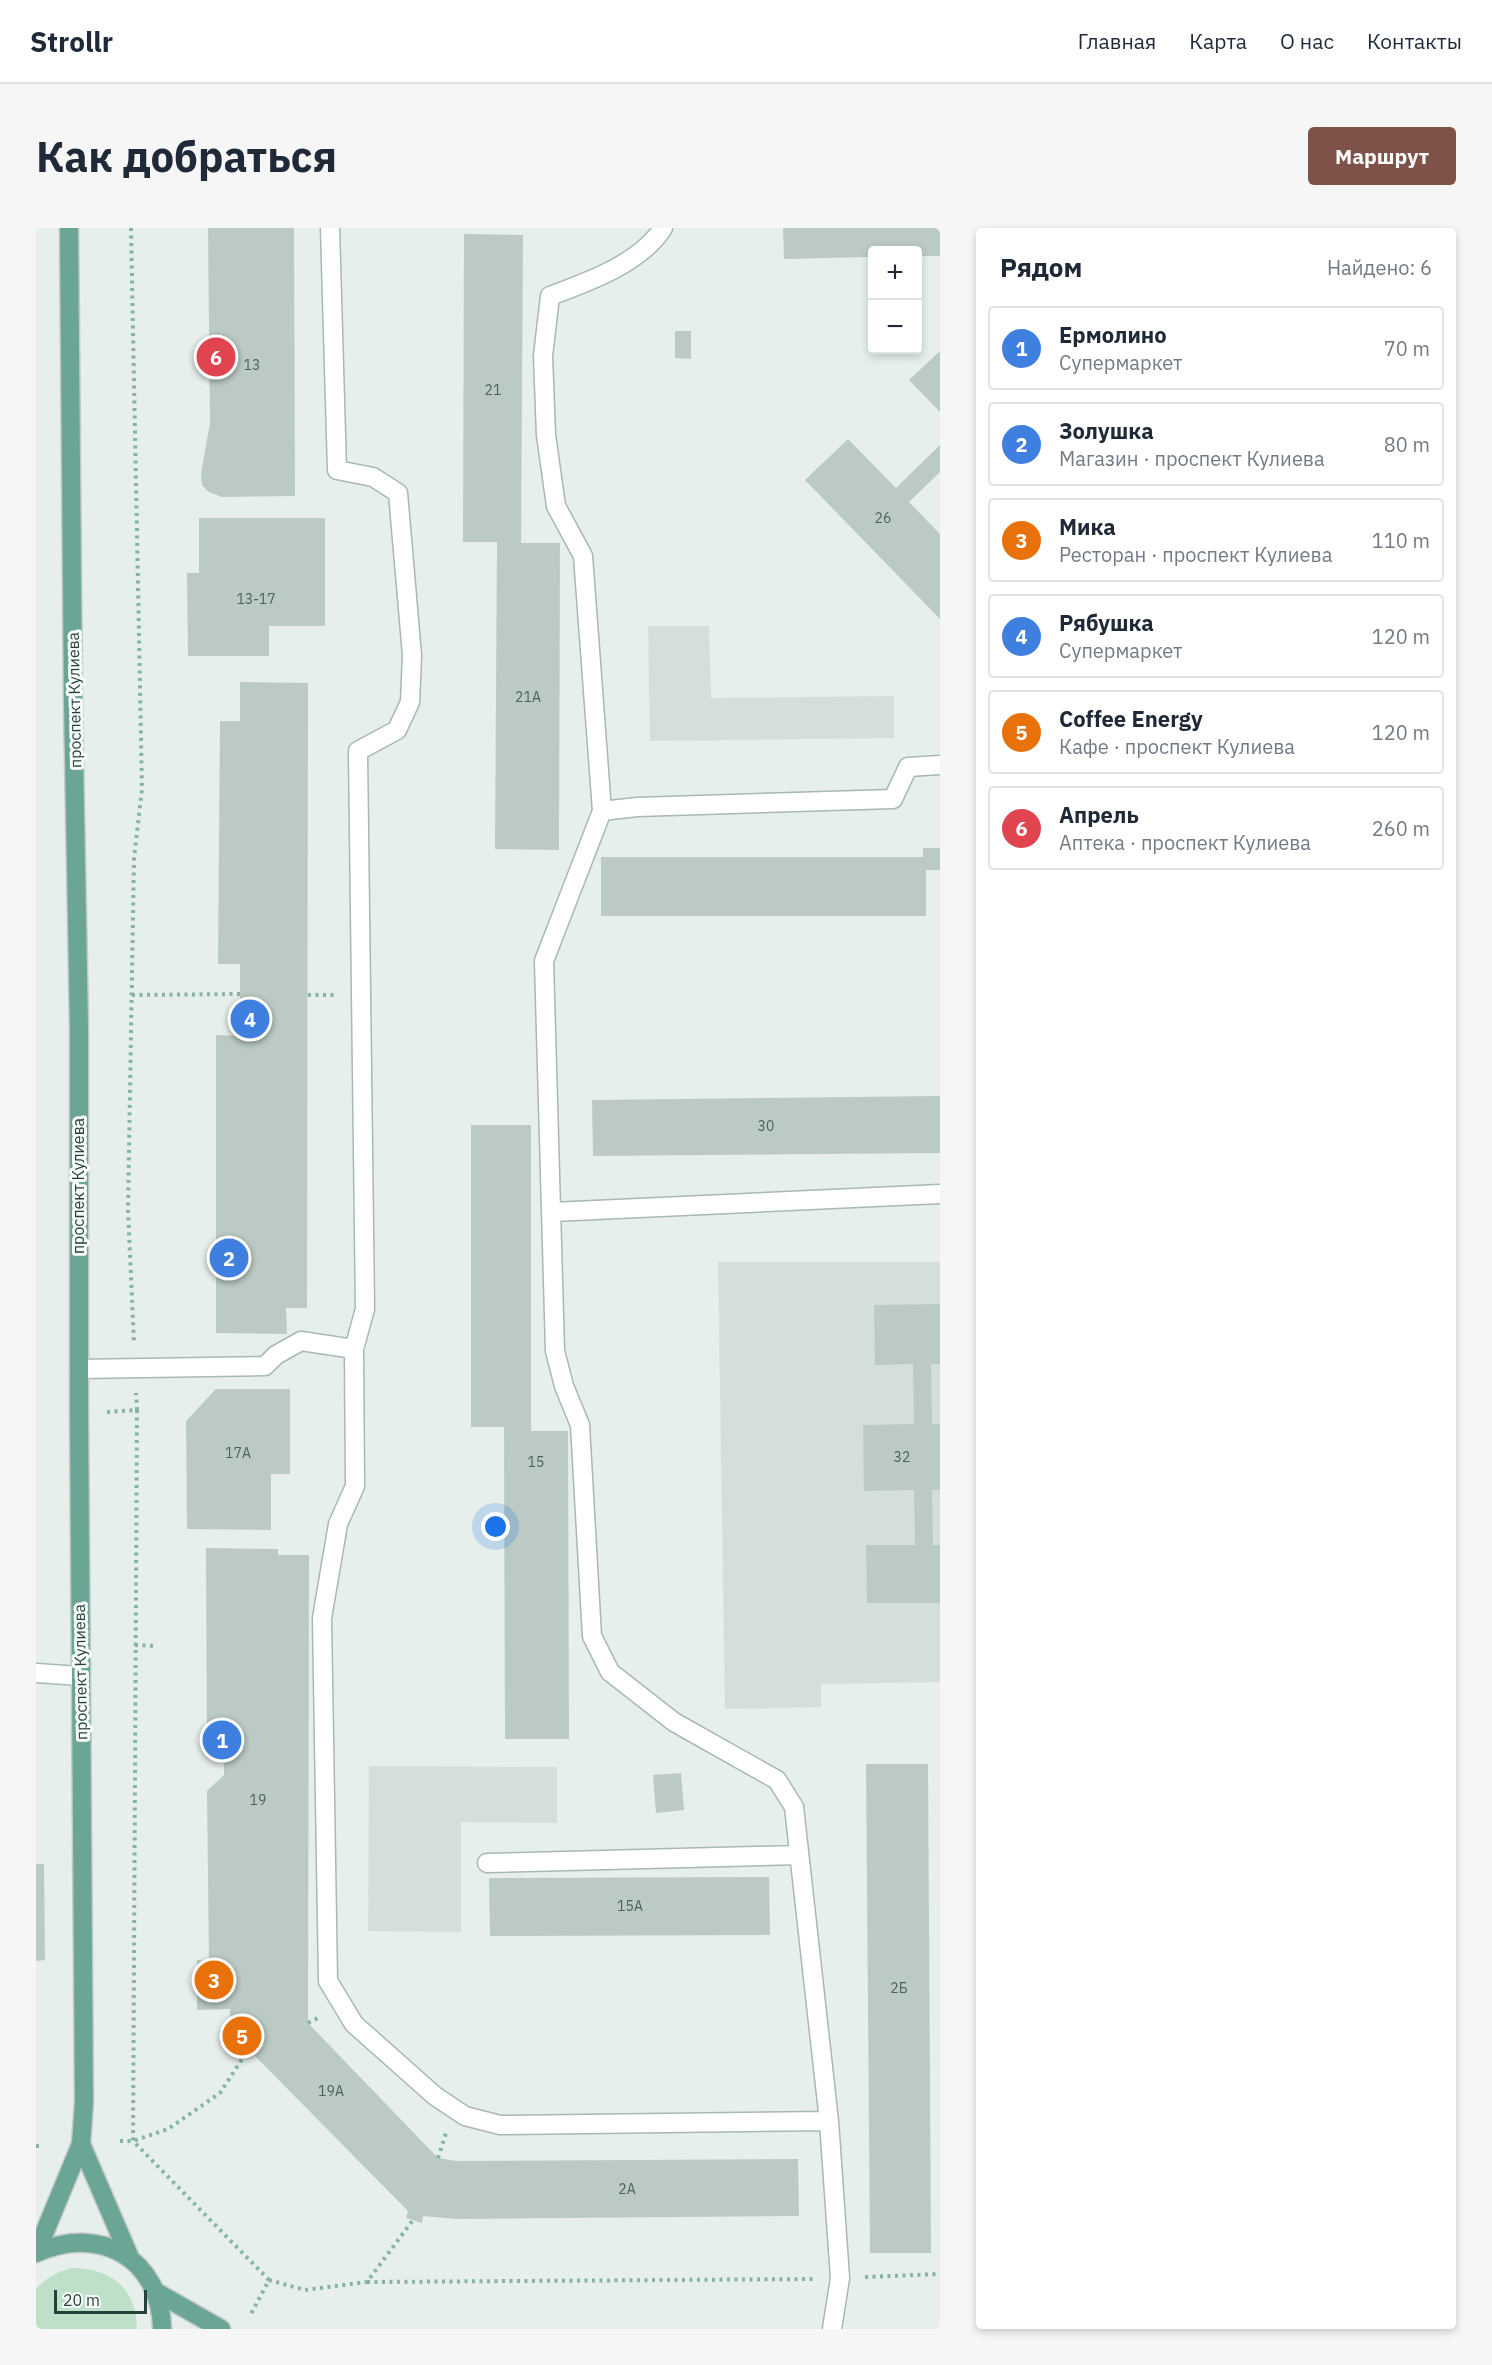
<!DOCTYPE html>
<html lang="ru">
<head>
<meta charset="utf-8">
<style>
  body { margin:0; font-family:"IBM Plex Sans",sans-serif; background:#f6f6f7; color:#1f2937 }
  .controls { position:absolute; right:18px; top:18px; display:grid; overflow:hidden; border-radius:6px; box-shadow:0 3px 9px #0003 }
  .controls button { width:54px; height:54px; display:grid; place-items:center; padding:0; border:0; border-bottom:2px solid #e0e1e3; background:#fff; color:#1f2937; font:30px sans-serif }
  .scale { position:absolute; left:18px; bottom:15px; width:93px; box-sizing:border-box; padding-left:6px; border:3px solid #24423a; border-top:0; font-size:16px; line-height:21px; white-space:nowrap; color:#24423a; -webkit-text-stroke:4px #f7fbf9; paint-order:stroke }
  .you { position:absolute; left:460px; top:1299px; width:21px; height:21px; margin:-15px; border:4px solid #fff; border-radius:50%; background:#1a73e8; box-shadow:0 0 0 9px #1a73e833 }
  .badge { display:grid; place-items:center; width:39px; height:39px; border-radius:50%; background:#7f5249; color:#fff; font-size:20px; font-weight:700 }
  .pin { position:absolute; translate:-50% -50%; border:3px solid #fff; box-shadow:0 2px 6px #0006 }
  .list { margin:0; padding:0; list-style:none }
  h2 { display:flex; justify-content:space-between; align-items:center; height:78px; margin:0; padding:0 24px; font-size:26px }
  h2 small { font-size:20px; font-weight:400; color:#747a83 }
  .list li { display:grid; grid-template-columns:39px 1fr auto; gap:18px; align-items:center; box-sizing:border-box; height:84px; margin:0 12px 12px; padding:0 12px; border:2px solid #e0e1e3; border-radius:6px }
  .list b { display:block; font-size:22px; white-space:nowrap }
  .list p { margin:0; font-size:20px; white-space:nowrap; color:#747a83 }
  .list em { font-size:20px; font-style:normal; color:#747a83 }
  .map { position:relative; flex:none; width:904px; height:2101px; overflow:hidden; border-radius:6px }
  header { display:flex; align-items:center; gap:36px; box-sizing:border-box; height:84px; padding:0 30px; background:#fff; border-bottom:2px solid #e0e1e3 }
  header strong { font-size:28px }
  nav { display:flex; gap:33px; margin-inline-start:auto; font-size:21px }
  .intro { display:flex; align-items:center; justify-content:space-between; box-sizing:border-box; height:144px; padding:0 36px }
  h1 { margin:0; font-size:42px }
  .button { padding:15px 27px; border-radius:6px; background:#7f5249; color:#fff; font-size:21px; font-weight:700 }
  main { display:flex; gap:36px; padding:0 36px }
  aside { flex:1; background:#fff; border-radius:6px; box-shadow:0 3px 9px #0003 }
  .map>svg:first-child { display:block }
</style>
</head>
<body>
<header>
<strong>Strollr</strong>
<nav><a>Главная</a><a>Карта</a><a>О нас</a><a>Контакты</a></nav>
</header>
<div class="intro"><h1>Как добраться</h1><a class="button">Маршрут</a></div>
<main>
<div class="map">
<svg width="904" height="2101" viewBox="0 0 904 2101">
  <rect width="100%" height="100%" fill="#e6efeb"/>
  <path fill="#d4dfda" d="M612 398H673L675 470 858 468V510L614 513Z
    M682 1034H904V1454L785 1456V1479L689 1481Z
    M333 1538 521 1539V1595L425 1594V1704L332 1703Z"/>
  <path fill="#bfe0c8" d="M36 2040C75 2040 101 2061 101 2101H0V2061C11 2049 21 2044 36 2040Z"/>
  <path fill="#bbcac4" d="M172 0H258L259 268 186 269 173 264 166 257 165 246 174 195Z
    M747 0H904V28H882V22H836V29L748 31Z
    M428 6 487 7 485 315H524L523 622 459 621 461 314H427Z
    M639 103H655V131L639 130Z
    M904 123V184L873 152Z
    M812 211 860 260 904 217V244L873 274 904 306V391L769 252Z
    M163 290H289V398H233V428H152L151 345H163Z
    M204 454 272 455 271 1080H250L251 1106 180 1105V807L204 808V736H182L184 493H204Z
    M887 620H904V642H890V688H565V629H887Z
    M904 868V925L557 928 556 872Z
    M435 897H495V1203H532L533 1511H469L468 1199H435Z
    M904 1076V1136H895L896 1196H904V1262H896L897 1317H904V1375H831L830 1317H879L878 1262 828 1263 827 1197 878 1196 877 1136 839 1137 838 1077Z
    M180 1161H254V1246H235V1302L151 1301 150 1193Z
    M170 1320 242 1321V1327H273L272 1795 402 1930 420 1933 762 1931 763 1988 420 1991 387 1988 386 1995 370 1990 372 1983 219 1828 213 1831 205 1816H202V1796H194V1781L161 1782V1732L173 1733 171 1563 188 1547V1535L171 1526Z
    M830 1536H892L895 2025H834Z
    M645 1545 648 1582 620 1585 617 1547Z
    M0 1636H8L9 1732 0 1733Z
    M733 1649 734 1707 454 1708 453 1650Z"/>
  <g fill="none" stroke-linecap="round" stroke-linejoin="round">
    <defs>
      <path id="minor" d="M294 0 301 242 337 249 362 265 376 427 374 474 361 502 322 523 329 1081 318 1121
        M627 0C605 35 552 54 514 68L507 128 510 207 520 278 547 328 566 583 601 579 857 571 872 539 904 537
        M566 583 508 733 519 1123 528 1158 544 1197 556 1408 574 1444 638 1494 741 1552 758 1579 793 1893 804 2050 796 2101
        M516 984 904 966
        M43 1141 229 1138 240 1127 265 1113 318 1121 319 1258 302 1296 286 1390 292 1753 318 1796 399 1868 429 1888 464 1897 793 1893
        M0 1445 44 1448
        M451 1635 762 1627"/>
      <path id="major" d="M45 1916 94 2030
        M0 2025 45 1916 48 1874 43 1182V799L37 475 33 0
        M0 2025C63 1996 125 2030 126 2101
        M120 2064 185 2101"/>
    </defs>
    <use href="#minor" stroke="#a8b8b2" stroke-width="21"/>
    <use href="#major" stroke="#c2cac8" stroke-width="21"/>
    <path stroke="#86b3a5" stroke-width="4" stroke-dasharray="3 4.5" stroke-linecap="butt" d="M95 0 106 561 98 630 92 982 98 1115
      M96 767 204 766
      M272 767H301
      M101 1182 97 1913 233 2052 215 2086
      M71 1184 101 1182 100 1165
      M99 1417 121 1418
      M272 1795 284 1789
      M84 1913H97L132 1901 184 1865 210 1825
      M0 1918H6
      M402 1930 410 1905
      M829 2049 904 2046
      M233 2052 269 2062 331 2054 377 1992
      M331 2054 780 2051"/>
    <use href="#minor" stroke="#fff" stroke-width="18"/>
    <use href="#major" stroke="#6aa596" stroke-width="18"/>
  </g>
  <g text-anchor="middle" stroke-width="6" stroke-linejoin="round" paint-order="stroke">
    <g font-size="14" fill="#4a645c">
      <text x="216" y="142">13</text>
      <text x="457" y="167">21</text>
      <text x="847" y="295">26</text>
      <text x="220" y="376">13-17</text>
      <text x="492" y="474">21А</text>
      <text x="730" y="903">30</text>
      <text x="202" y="1230">17А</text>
      <text x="866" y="1234">32</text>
      <text x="500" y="1239">15</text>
      <text x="222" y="1577">19</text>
      <text x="594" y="1683">15А</text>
      <text x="863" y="1765">2Б</text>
      <text x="295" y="1868">19А</text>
      <text x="591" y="1966">2А</text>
    </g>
    <g font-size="16" fill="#24423a" stroke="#f7fbf9">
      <text transform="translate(38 472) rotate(-91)" y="6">проспект Кулиева</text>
      <text transform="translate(42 958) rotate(-90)" y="6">проспект Кулиева</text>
      <text transform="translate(44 1444) rotate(-91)" y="6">проспект Кулиева</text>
    </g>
  </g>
</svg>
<div class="controls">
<button>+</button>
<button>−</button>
</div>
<div class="scale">20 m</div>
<div class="you"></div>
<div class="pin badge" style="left:186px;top:1512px;background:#3f7fe0">1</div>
<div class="pin badge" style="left:193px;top:1030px;background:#3f7fe0">2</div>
<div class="pin badge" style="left:178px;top:1752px;background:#e8710a">3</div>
<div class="pin badge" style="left:214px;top:791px;background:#3f7fe0">4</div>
<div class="pin badge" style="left:206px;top:1808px;background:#e8710a">5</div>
<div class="pin badge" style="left:180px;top:129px;background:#e0444e">6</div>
</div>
<aside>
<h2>Рядом<small>Найдено: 6</small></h2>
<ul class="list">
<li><span class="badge" style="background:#3f7fe0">1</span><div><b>Ермолино</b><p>Супермаркет</p></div><em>70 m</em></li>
<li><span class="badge" style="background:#3f7fe0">2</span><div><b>Золушка</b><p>Магазин · проспект Кулиева</p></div><em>80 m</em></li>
<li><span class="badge" style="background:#e8710a">3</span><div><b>Мика</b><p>Ресторан · проспект Кулиева</p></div><em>110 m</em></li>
<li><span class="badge" style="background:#3f7fe0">4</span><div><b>Рябушка</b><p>Супермаркет</p></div><em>120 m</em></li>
<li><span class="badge" style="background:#e8710a">5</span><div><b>Coffee Energy</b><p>Кафе · проспект Кулиева</p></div><em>120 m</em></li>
<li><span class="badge" style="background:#e0444e">6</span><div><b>Апрель</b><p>Аптека · проспект Кулиева</p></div><em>260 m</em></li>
</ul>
</aside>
</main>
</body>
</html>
